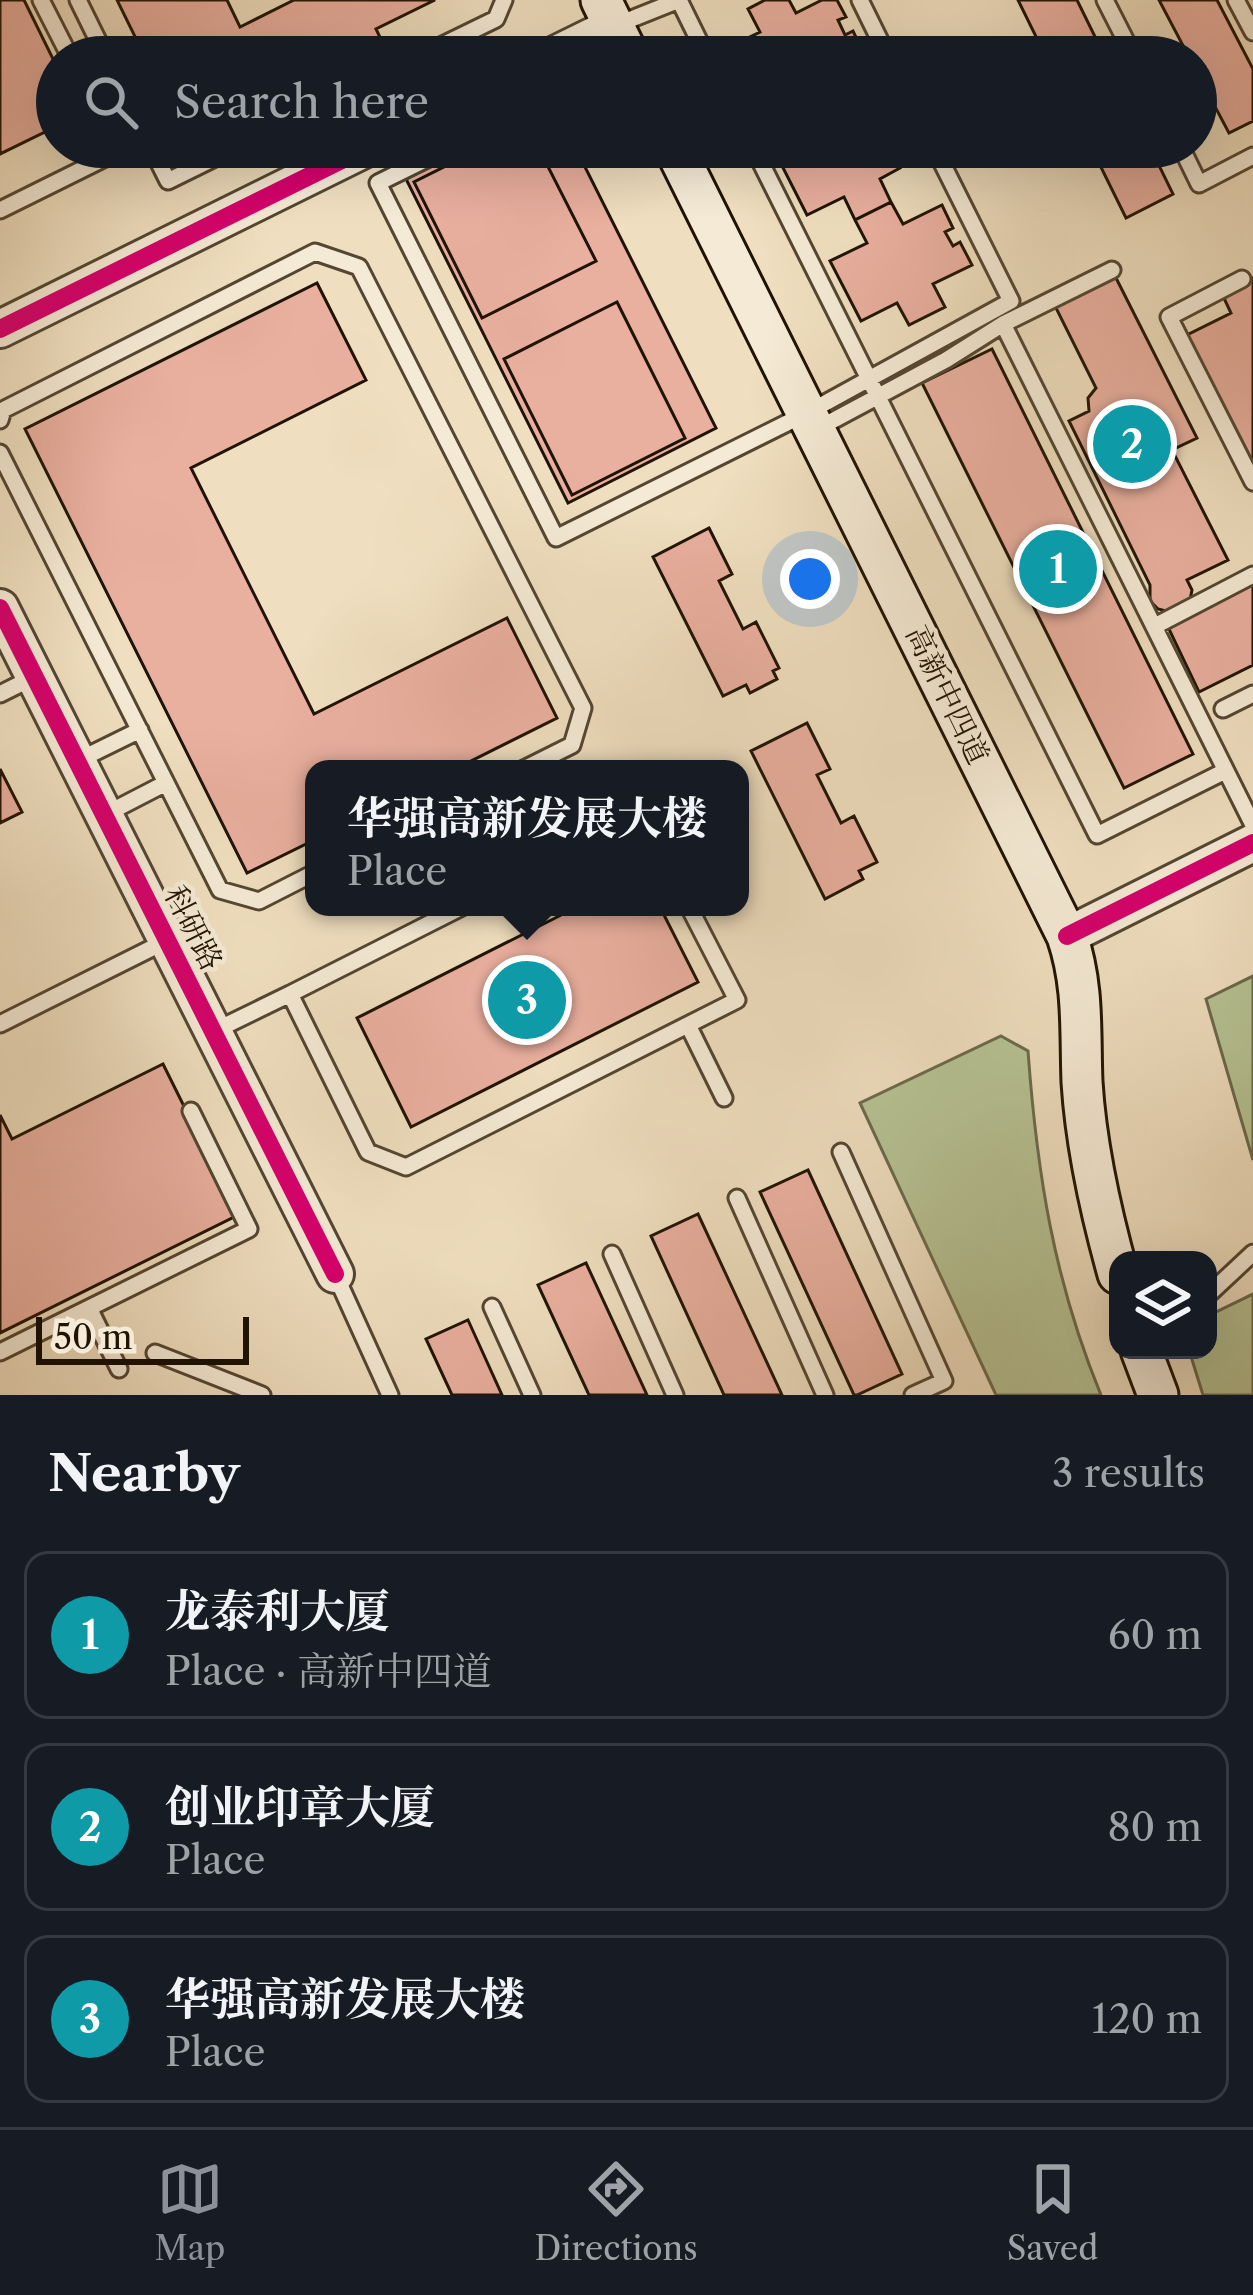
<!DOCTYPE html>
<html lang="en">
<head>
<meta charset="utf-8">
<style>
  body { margin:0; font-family:"Libre Caslon Text","Noto Serif SC",serif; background:#20242c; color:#f1f3f6 }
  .controls { position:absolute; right:36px; bottom:36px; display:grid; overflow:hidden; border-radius:24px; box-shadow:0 12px 48px #0002 }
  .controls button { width:108px; height:108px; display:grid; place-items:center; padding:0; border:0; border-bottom:3px solid #363941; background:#171b24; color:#f1f3f6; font:60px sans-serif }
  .scale { position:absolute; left:36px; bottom:30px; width:213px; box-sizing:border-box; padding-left:12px; border:6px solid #201303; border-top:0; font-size:33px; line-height:42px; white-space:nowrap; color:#201303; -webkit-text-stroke:9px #f5ead5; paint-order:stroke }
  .you { position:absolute; left:810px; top:579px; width:42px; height:42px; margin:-30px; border:9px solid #fff; border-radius:50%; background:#1a73e8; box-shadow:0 0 0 18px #1a73e833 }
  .badge { display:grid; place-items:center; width:78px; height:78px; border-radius:50%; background:#8c9099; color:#fff; font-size:39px; font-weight:700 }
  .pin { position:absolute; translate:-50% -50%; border:6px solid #fff; box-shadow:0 3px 12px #0006 }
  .popup { position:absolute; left:305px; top:760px; width:444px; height:156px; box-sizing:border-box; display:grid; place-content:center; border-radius:24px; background:#171b24; filter:drop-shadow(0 3px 9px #0005); font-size:39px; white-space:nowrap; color:#9ea1a6 }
  .popup b { font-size:45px; color:#f1f3f6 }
  .popup::after { content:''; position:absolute; left:50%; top:100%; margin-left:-24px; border:24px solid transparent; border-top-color:#171b24 }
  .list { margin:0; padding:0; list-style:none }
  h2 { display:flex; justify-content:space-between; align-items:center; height:156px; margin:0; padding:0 48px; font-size:51px }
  h2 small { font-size:39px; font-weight:400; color:#9ea1a6 }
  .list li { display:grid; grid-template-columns:78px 1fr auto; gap:36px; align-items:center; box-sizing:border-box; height:168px; margin:0 24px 24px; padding:0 24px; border:3px solid #363941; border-radius:24px }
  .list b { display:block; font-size:45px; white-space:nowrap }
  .list p { margin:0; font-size:39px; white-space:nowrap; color:#9ea1a6 }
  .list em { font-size:39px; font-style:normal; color:#9ea1a6 }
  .icon { flex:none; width:66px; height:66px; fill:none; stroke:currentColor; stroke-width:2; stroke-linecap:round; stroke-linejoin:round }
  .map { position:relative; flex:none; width:1253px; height:1395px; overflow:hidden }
  .search { position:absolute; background:#171b24; box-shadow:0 12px 48px #0002; left:36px; right:36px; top:36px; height:132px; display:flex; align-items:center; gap:30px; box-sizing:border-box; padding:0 42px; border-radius:66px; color:#9ea1a6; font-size:45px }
  .sheet { height:732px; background:#171b24 }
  nav { display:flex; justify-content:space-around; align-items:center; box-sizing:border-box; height:168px; border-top:3px solid #363941; background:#171b24; font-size:33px; color:#9ea1a6 }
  nav a { display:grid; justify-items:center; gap:6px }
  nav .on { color:#8c9099 }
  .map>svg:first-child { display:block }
</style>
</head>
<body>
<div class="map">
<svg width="1253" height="1395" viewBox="0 0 1253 1395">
  <rect width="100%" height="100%" fill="#efdebf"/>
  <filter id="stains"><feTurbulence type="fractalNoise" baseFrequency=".00167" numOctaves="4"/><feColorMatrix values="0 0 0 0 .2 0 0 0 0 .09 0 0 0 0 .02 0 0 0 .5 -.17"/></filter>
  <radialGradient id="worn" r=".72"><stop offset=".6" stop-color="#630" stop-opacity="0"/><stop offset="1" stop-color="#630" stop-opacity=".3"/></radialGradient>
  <path fill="#b6c294" stroke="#6b6a4c" stroke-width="3" d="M1253 976V1160L1206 999Z
    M1001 1036 1028 1051C1037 1174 1054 1281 1101 1395H996L860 1103Z
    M1253 1294V1395H1203L1189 1350H1208V1316Z"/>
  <path fill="#e9af9f" stroke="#201303" stroke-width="3" d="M0 0H24L57 67V126L0 154Z
    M117 0H227L240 27 294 0H435L376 29 387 52 376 57H145Z
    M765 0H789L796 13 822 0H837L846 17 838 20 845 35 853 31 864 54 858 57H727L723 50 760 32 748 9Z
    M1018 0H1077L1105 57H1046Z
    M1159 0H1217L1253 69V121L1229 133 1196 71V57H1189Z
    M470 147H575L716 428 568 503 406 179Z
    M484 147H538L596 261 482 318 414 182Z
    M794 147H899L904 157 896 161 900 168 880 179 891 202 855 220 844 197 807 215 777 156Z
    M1091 147H1150L1173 194 1126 218Z
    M891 202 903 224 942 205 953 228 945 232 953 246 960 242 972 265 933 284 945 307 909 325 897 303 861 321 830 261 867 243 855 220Z
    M1114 274 1197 438 1172 450 1228 560 1187 580 1192 590 1189 605 1174 613 1158 609 1150 601V585L1069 421 1089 411 1088 398 1096 388 1054 304Z
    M1253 278V465L1187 335 1231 313 1222 294Z
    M317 283 366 380 191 468 314 714 507 618 557 718 455 769H314V840L247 873 25 429Z
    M617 302 685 438 572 495 504 359Z
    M992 349 1193 754 1124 788 922 383Z
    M709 528 732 574 719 581 743 629 756 622 779 668 773 671 777 679 750 693 746 685 723 696 653 557Z
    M1253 581V665L1199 692 1167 625Z
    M807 723 830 769 817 775 841 823 854 816 877 862 859 871 863 879 825 899 751 751Z
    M0 769 22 812 0 823Z
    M577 907H660L698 982 411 1127 357 1018Z
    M163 1064 238 1215 0 1333V1115L12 1139Z
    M808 1170 902 1374 857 1395H854L760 1192Z
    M698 1214 782 1395H724L651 1236Z
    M586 1263 647 1395H589L538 1285Z
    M468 1320 502 1395H452L426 1339Z"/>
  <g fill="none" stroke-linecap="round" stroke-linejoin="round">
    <defs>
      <path id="service" d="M41 0 70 57
        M78 0 106 57
        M860 0 888 57
        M1105 0 1134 57
        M1236 0 1253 32
        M418 57 496 19 504 0
        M603 57 614 26 679 0 707 57
        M151 147 168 181 237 147
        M451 147 378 183 556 538 807 413 1011 301 934 147
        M753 147 1097 835 1225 771
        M1181 147 1199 184 1253 156
        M0 210 117 152 114 147
        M1242 279 1169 317 1253 482
        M1003 324 1112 270
        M0 420 3 410 315 252 359 267 583 708 572 745 524 769
        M817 429 946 360 1003 324 1253 825
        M0 453 220 890 259 901 314 873
        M1155 626 1253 575
        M0 694 34 677
        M1223 709 1253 694
        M79 760 140 730
        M106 814 166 783
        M462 907 290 994 368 1152 406 1167 737 1000 689 907
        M0 1024 166 941
        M688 1025 724 1098
        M212 1032 290 994
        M841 1152 944 1381 913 1395
        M737 1198 825 1395
        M612 1254 675 1395
        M335 1274 390 1395
        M1208 1295 1253 1253
        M492 1307 532 1395
        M89 1308 119 1369
        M0 1352 249 1229 191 1111
        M155 1353 262 1395"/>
      <path id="tertiary" d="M551 57 614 26
        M0 329 368 147
        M0 608 335 1274
        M1067 936 1253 843"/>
      <path id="secondary" d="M601 0 629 57
        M674 147 1067 936C1084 986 1080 1031 1082 1082 1086 1146 1101 1213 1118 1274
        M1141 1350 1158 1395"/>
    </defs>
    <use href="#service" stroke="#544632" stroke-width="21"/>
    <use href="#tertiary" stroke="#544632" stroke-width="42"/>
    <use href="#secondary" stroke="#201303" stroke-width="45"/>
    <use href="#service" stroke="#f5ead5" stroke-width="15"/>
    <use href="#tertiary" stroke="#f5ead5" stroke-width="36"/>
    <use href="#secondary" stroke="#f5ead5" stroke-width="39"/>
    <defs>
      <path id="cycleway" d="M0 329 368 147
        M0 608 335 1274
        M1067 936 1253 843"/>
    </defs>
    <use href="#cycleway" stroke="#f5ead5" stroke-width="26"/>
    <use href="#cycleway" stroke="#d6006c" stroke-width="18"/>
  </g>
  <g text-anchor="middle" stroke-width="9" stroke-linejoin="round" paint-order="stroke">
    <g font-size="30" fill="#201303" stroke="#f5ead5">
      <text transform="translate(947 695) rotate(64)" y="10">高新中四道</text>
      <text transform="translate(193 928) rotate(63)" y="10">科研路</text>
    </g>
  </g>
  <rect width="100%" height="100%" filter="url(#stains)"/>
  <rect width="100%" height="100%" fill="url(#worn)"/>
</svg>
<div class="controls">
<button><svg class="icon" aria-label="layers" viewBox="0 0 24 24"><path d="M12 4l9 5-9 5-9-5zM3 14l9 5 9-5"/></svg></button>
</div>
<div class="scale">50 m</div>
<div class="you"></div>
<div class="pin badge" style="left:1058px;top:569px;background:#0f9aa8">1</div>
<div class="pin badge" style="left:1132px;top:444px;background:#0f9aa8">2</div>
<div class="pin badge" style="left:527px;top:1000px;background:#0f9aa8">3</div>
<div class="popup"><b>华强高新发展大楼</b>Place</div>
<div class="search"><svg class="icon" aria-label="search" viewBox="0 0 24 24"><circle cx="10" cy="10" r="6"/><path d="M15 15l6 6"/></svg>Search here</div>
</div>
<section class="sheet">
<h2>Nearby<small>3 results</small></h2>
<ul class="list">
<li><span class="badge" style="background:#0f9aa8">1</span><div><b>龙泰利大厦</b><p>Place · 高新中四道</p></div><em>60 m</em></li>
<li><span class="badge" style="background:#0f9aa8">2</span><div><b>创业印章大厦</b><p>Place</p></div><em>80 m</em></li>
<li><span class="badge" style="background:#0f9aa8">3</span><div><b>华强高新发展大楼</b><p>Place</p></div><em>120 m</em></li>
</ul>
</section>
<nav>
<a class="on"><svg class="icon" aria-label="map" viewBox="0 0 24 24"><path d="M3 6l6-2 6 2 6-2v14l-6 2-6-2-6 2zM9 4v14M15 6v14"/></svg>Map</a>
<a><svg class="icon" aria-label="directions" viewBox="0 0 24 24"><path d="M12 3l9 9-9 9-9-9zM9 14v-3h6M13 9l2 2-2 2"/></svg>Directions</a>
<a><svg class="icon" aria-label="saved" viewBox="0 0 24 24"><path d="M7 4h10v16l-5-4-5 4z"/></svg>Saved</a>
</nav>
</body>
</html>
